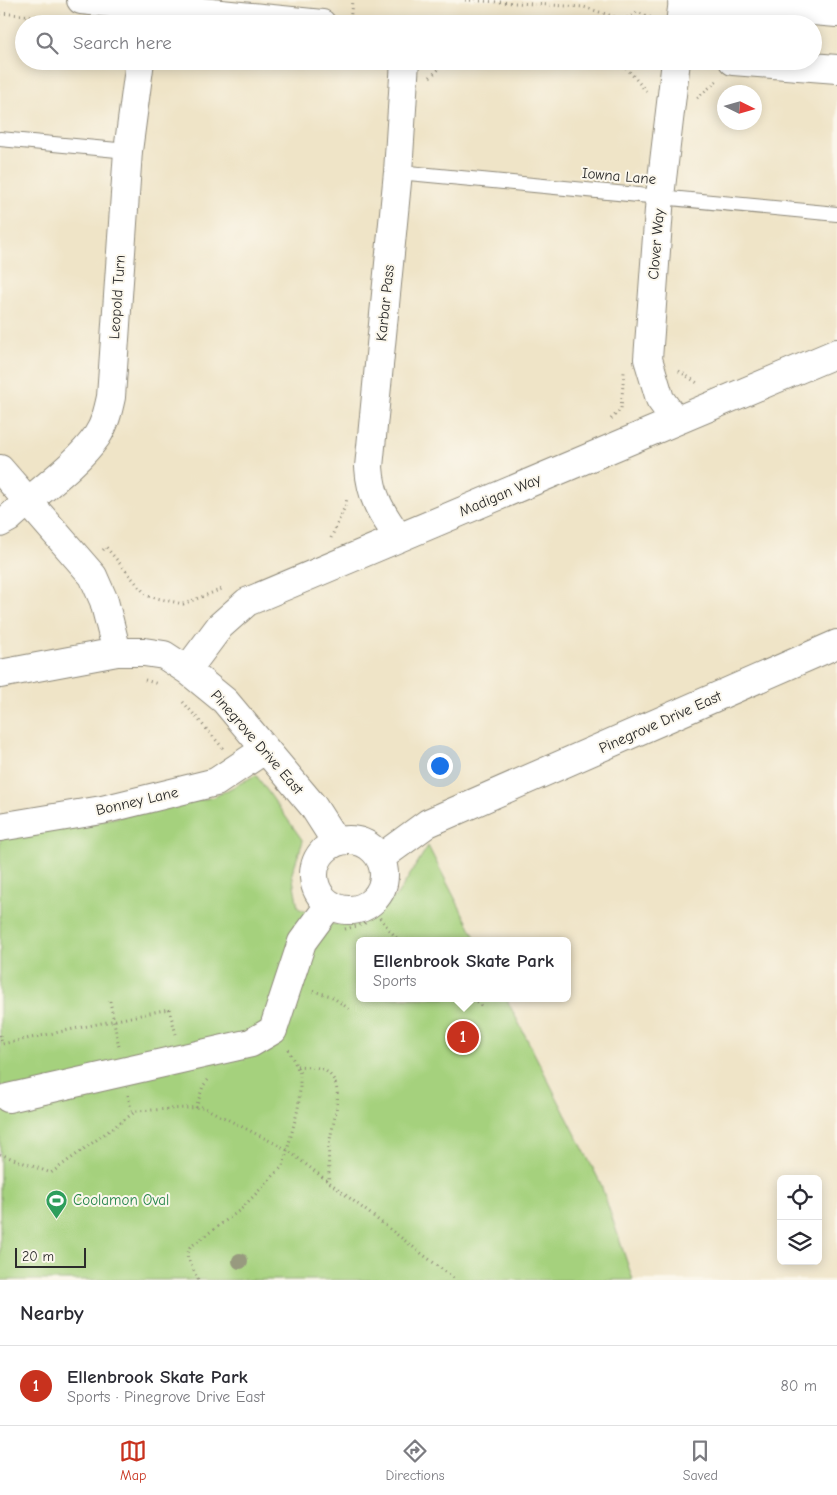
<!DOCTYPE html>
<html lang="en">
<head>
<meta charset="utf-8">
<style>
  body { margin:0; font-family:"Comic Neue",sans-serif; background:#f2f2f3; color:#2b2b33 }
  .controls { position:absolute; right:15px; bottom:15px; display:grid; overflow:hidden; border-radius:8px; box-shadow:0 2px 12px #0003 }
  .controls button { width:45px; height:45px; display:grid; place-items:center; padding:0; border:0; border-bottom:1px solid #e1e1e2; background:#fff; color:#2b2b33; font:25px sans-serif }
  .compass { position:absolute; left:717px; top:85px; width:45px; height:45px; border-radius:50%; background:#fff; box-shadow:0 2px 12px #0003; rotate:95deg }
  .scale { position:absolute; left:15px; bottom:12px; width:71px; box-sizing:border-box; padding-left:5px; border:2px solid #2b2b2b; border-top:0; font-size:14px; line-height:18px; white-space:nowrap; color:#2b2b2b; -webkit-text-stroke:4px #fbf7ec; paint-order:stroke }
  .you { position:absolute; left:439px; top:765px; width:18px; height:18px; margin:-12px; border:4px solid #fff; border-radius:50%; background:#1a73e8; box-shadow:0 0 0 8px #1a73e833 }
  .badge { display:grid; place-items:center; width:32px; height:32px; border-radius:50%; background:#c8321e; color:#fff; font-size:16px; font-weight:700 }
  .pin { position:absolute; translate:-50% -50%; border:2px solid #fff; box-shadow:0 1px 5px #0006 }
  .popup { position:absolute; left:356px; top:937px; width:215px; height:65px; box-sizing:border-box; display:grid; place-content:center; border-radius:8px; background:#fff; filter:drop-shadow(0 1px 4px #0005); font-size:16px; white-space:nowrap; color:#7c7c81 }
  .popup b { font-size:19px; color:#2b2b33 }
  .popup::after { content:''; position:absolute; left:50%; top:100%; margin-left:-10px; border:10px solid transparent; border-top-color:#fff }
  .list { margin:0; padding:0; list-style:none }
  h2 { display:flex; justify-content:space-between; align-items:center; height:65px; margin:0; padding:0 20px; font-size:21px }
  h2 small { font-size:16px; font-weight:400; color:#7c7c81 }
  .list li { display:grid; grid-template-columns:32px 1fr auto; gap:15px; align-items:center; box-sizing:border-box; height:80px; padding:0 20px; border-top:1px solid #e1e1e2 }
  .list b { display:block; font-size:19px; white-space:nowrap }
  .list p { margin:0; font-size:16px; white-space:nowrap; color:#7c7c81 }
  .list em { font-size:16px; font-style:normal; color:#7c7c81 }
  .icon { flex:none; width:28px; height:28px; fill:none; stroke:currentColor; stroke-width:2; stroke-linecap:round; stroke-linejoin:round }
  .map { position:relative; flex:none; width:837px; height:1280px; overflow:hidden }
  .search { position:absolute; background:#fff; box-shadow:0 2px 12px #0003; left:15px; right:15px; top:15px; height:55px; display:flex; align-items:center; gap:12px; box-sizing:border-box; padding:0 18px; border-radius:28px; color:#7c7c81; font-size:19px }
  .sheet { height:145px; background:#fff }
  nav { display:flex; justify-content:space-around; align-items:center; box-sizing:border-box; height:70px; border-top:1px solid #e1e1e2; background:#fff; font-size:14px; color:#7c7c81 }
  nav a { display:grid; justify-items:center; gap:2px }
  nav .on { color:#c8321e }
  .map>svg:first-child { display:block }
</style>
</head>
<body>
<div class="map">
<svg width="837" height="1280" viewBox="0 0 837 1280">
  <rect width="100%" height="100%" fill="#fbf7ec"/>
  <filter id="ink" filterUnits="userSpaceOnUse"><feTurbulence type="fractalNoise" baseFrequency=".02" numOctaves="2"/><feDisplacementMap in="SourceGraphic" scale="10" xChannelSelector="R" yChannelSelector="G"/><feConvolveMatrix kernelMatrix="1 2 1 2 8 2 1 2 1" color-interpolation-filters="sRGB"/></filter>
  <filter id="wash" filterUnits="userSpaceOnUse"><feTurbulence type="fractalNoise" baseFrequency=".0096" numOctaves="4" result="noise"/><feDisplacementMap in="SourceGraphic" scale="20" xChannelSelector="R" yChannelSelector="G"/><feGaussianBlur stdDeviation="1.12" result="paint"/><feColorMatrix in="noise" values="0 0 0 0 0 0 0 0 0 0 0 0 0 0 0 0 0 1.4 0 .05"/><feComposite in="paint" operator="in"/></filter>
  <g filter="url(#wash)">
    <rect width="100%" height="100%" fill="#efe4c7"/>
    <path fill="#a5d17d" stroke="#687e54" d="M256 775 303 841 292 873 298 908 332 924 360 923 398 894 428 846 477 941H359V998H506L600 1182 633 1280H0V835L94 822 214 797Z"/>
  </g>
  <g filter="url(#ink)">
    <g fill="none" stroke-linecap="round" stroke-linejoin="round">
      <defs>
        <path id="lane" d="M0 139 128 151
          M398 172 837 214"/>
        <path id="street" d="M680 24 683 0
          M676 61 660 196 648 359 660 399 676 421
          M0 469 93 576 104 601 117 652
          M0 523 9 518C35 494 77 465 97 436 105 424 108 411 111 397L128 151 140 61
          M399 538C381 512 371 498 369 467L398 172 405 61
          M187 670 220 626 247 602 837 353
          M0 674 117 652H144L164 655 187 670 225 701 313 806 336 842
          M0 827 102 810 216 782 264 750
          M314 875a35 35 0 1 1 70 0a35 35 0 1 1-70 0Z
          M380 858 428 823 837 644
          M8 1098 251 1043 273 1030 302 942 330 904"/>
        <path id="secondary" d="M81 0 322 24
          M682 0 837 13
          M733 61 837 69"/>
      </defs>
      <use href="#lane" stroke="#8d8879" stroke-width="16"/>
      <use href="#street" stroke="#8d8879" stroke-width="30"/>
      <use href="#secondary" stroke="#8d8879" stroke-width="30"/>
      <path stroke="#8d8879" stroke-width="3" stroke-dasharray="1 4" stroke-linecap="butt" d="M465 0 584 7 624 20 637 12 654 19
        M0 13 64 19
        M350 24 352 0
        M583 61 623 64 646 91
        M430 77 448 61
        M697 98 717 81
        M679 371 699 384
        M611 419 621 409 624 372
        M331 538 346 504 347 497
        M103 550 106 547 147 596 183 604 222 589
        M145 680 158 684
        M183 702 223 748
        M374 911 399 878
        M345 929 364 924 374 911 399 941
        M313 991 331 996 349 1009
        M473 998 482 1007
        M110 1001 119 1047
        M0 1035 2 1044 169 1009 176 1034
        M297 1066C307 1067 319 1066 327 1072 348 1088 331 1125 329 1146 328 1158 329 1170 329 1181
        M128 1095 132 1114
        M196 1108 203 1086 208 1080
        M0 1154 51 1173 136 1111 203 1107 286 1149 456 1280
        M198 1280 187 1256 190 1247 240 1210 283 1166 298 1109 300 1090V1073L288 1049"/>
      <use href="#lane" stroke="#fff" stroke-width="14"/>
      <use href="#street" stroke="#fff" stroke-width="28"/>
      <use href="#secondary" stroke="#fff" stroke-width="28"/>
    </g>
    <circle fill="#989a7f" cx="240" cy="1261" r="8"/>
  </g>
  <defs>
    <symbol id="stadium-pin" viewBox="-11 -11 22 30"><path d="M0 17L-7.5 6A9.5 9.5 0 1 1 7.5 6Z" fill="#2e9e5b" stroke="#fbf7ec"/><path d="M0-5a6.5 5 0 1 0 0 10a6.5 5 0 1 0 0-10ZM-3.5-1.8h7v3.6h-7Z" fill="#fff"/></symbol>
  </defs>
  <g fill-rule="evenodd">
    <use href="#stadium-pin" x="44" y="1188" width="25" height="34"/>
  </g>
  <g text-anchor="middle" stroke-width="4" stroke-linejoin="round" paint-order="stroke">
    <g font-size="15" fill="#2b2b2b" stroke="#fbf7ec">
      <text transform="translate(619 176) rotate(5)" y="5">Iowna Lane</text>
      <text transform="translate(656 244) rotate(-85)" y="5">Clover Way</text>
      <text transform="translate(117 297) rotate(-86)" y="5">Leopold Turn</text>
      <text transform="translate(385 303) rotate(-84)" y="5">Karbar Pass</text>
      <text transform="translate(500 495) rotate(-23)" y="5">Madigan Way</text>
      <text transform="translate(660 722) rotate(-24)" y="5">Pinegrove Drive East</text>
      <text transform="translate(257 742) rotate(49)" y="5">Pinegrove Drive East</text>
      <text transform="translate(137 801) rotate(-13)" y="5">Bonney Lane</text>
    </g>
    <g font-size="15" fill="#27864d" stroke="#fbf7ec" text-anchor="start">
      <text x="73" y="1205">Coolamon Oval</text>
    </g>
  </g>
</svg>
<div class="controls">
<button><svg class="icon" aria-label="locate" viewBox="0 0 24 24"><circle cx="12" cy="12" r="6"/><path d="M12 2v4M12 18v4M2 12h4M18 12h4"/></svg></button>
<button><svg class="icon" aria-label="layers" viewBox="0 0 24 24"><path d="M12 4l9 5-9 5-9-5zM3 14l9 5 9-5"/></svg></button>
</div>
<svg class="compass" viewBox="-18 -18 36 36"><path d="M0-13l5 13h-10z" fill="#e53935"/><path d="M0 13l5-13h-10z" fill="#7c7c81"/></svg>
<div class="scale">20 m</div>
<div class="you"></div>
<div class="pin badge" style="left:463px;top:1037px">1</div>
<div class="popup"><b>Ellenbrook Skate Park</b>Sports</div>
<div class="search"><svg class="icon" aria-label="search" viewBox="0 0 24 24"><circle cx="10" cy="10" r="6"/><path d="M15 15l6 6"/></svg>Search here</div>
</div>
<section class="sheet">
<h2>Nearby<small></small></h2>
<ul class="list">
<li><span class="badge">1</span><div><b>Ellenbrook Skate Park</b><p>Sports · Pinegrove Drive East</p></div><em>80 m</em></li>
</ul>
</section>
<nav>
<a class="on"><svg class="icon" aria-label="map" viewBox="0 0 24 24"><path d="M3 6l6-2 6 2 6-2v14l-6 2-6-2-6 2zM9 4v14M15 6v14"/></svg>Map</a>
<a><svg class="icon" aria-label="directions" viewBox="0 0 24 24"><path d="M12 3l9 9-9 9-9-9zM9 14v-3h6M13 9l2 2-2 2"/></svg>Directions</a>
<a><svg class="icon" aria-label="saved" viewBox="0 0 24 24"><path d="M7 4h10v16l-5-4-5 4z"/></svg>Saved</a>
</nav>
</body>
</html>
